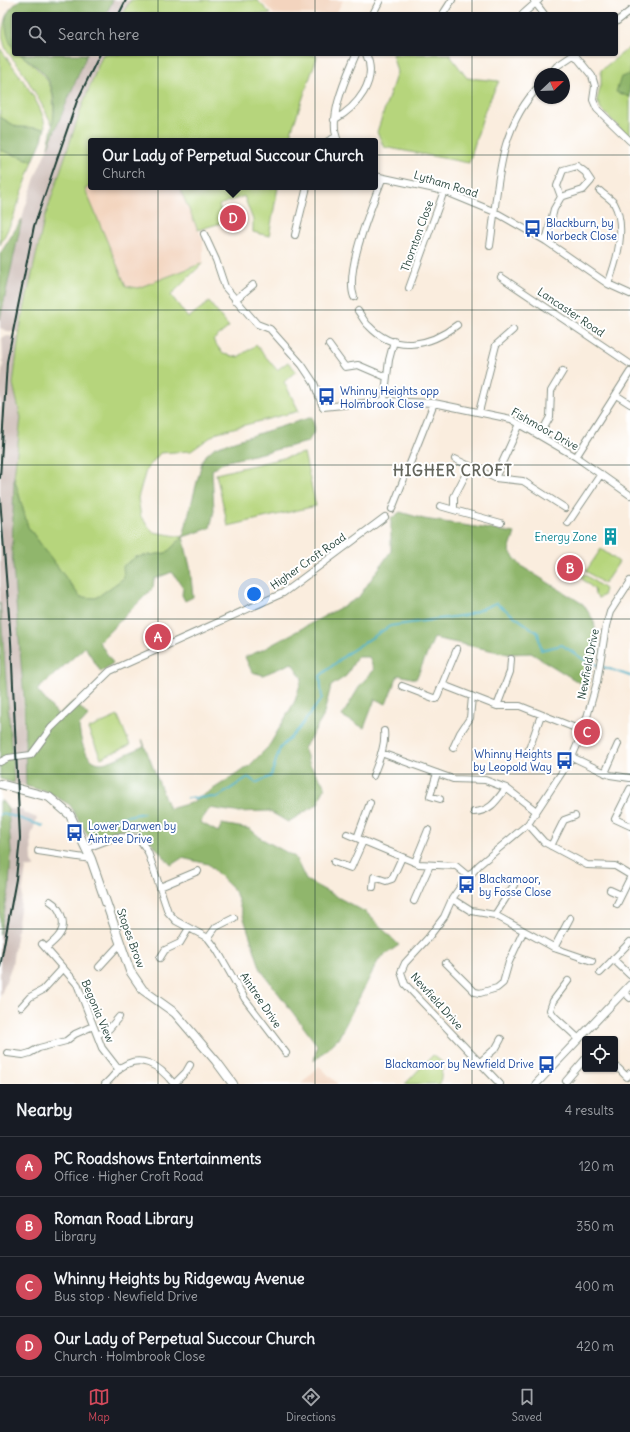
<!DOCTYPE html>
<html lang="en">
<head>
<meta charset="utf-8">
<style>
  body { margin:0; font-family:Delius,sans-serif; background:#20242c; color:#f1f3f6 }
  .controls { position:absolute; right:12px; bottom:12px; display:grid; overflow:hidden; border-radius:4px; box-shadow:0 1px 3px #0004 }
  .controls button { width:36px; height:36px; display:grid; place-items:center; padding:0; border:0; border-bottom:1px solid #363941; background:#171b24; color:#f1f3f6; font:20px sans-serif }
  .compass { position:absolute; left:534px; top:68px; width:36px; height:36px; border-radius:50%; background:#171b24; box-shadow:0 1px 3px #0004; rotate:67deg }
  .you { position:absolute; left:254px; top:594px; width:14px; height:14px; margin:-10px; border:3px solid #fff; border-radius:50%; background:#1a73e8; box-shadow:0 0 0 6px #1a73e833 }
  .badge { display:grid; place-items:center; width:26px; height:26px; border-radius:50%; background:#d1495b; color:#fff; font-size:13px; font-weight:700 }
  .pin { position:absolute; translate:-50% -50%; border:2px solid #fff; box-shadow:0 1px 4px #0006 }
  .popup { position:absolute; left:88px; top:138px; width:290px; height:52px; box-sizing:border-box; display:grid; place-content:center; border-radius:4px; background:#171b24; filter:drop-shadow(0 1px 3px #0005); font-size:13px; white-space:nowrap; color:#9ea1a6 }
  .popup b { font-size:15px; color:#f1f3f6 }
  .popup::after { content:''; position:absolute; left:50%; top:100%; margin-left:-8px; border:8px solid transparent; border-top-color:#171b24 }
  .list { margin:0; padding:0; list-style:none }
  h2 { display:flex; justify-content:space-between; align-items:center; height:52px; margin:0; padding:0 16px; font-size:17px }
  h2 small { font-size:13px; font-weight:400; color:#9ea1a6 }
  .list li { display:grid; grid-template-columns:26px 1fr auto; gap:12px; align-items:center; box-sizing:border-box; height:60px; padding:0 16px; border-top:1px solid #363941 }
  .list b { display:block; font-size:15px; white-space:nowrap }
  .list p { margin:0; font-size:13px; white-space:nowrap; color:#9ea1a6 }
  .list em { font-size:13px; font-style:normal; color:#9ea1a6 }
  .icon { flex:none; width:22px; height:22px; fill:none; stroke:currentColor; stroke-width:2; stroke-linecap:round; stroke-linejoin:round }
  .map { position:relative; flex:none; width:630px; height:1084px; overflow:hidden }
  .search { position:absolute; background:#171b24; box-shadow:0 1px 3px #0004; left:12px; right:12px; top:12px; height:44px; display:flex; align-items:center; gap:10px; box-sizing:border-box; padding:0 14px; border-radius:4px; color:#9ea1a6; font-size:15px }
  .sheet { height:292px; background:#171b24 }
  nav { display:flex; justify-content:space-around; align-items:center; box-sizing:border-box; height:56px; border-top:1px solid #363941; background:#171b24; font-size:11px; color:#9ea1a6 }
  nav a { display:grid; justify-items:center; gap:2px }
  nav .on { color:#d1495b }
  .map>svg:first-child { display:block }
</style>
</head>
<body>
<div class="map">
<svg width="630" height="1084" viewBox="0 0 630 1084">
  <rect width="100%" height="100%" fill="#fff"/>
  <filter id="ink" filterUnits="userSpaceOnUse"><feTurbulence type="fractalNoise" baseFrequency=".025" numOctaves="2"/><feDisplacementMap in="SourceGraphic" scale="8" xChannelSelector="R" yChannelSelector="G"/><feConvolveMatrix kernelMatrix="1 2 1 2 8 2 1 2 1" color-interpolation-filters="sRGB"/></filter>
  <filter id="wash" filterUnits="userSpaceOnUse"><feTurbulence type="fractalNoise" baseFrequency=".012" numOctaves="4" result="noise"/><feDisplacementMap in="SourceGraphic" scale="16" xChannelSelector="R" yChannelSelector="G"/><feGaussianBlur stdDeviation="0.9" result="paint"/><feColorMatrix in="noise" values="0 0 0 0 0 0 0 0 0 0 0 0 0 0 0 0 0 1.4 0 .05"/><feComposite in="paint" operator="in"/></filter>
  <g filter="url(#wash)">
    <rect width="100%" height="100%" fill="#faedde"/>
    <path fill="#f3d4be" d="M260 0H343L336 14H274Z
      M91 186 179 187 203 240V263L138 288 126 286 85 189Z
      M319 1066 338 1084H301Z"/>
    <path fill="#cfc0ba" d="M113 0H137L130 14H106Z
      M87 54H109L22 333 7 331 0 328V319L24 211 36 175Z
      M9 336 26 339 21 417 14 477 26 786 10 782 0 607V386L3 364 2 337Z
      M8 809H23V812L37 818 31 836 32 861 35 868 26 867 12 965 0 997V934L9 889 11 853Z"/>
    <path fill="#b6d57c" stroke="#6a8958" d="M131 0H257L271 14H122Z
      M6 16 7 31 14 49V54H20C52 81 55 83 53 126 43 106 32 87 21 69 15 60 6 54 4 43 1 34 3 25 6 16Z
      M630 47V138L601 109 597 100 601 84V70Z
      M0 48C13 68 45 105 45 128L17 127 0 117Z
      M103 54H313L317 57 288 141H91V186L85 189 126 286 138 288 203 263 171 295 188 318 209 302 229 327 213 340 223 354 238 357 256 345 277 370 288 362 296 371 284 382 299 411 218 432 191 451 160 453 146 470 138 498 141 517 153 532 183 537 166 553 136 557 124 578 96 598 80 597 28 527 14 477 21 418 13 384 20 328 44 220 81 109Z
      M392 54H449L467 78 499 81 485 110 469 163 384 147 377 132 397 72Z
      M0 150 33 161 12 221 0 245Z
      M179 187H278L269 236 253 232V220L244 196 219 205 224 222 198 230Z
      M304 453 316 506 228 526 216 474Z
      M601 549 619 562 604 584 586 571Z
      M584 574 605 589 603 596 598 598 595 595 594 589 581 578Z
      M118 716 130 745 101 758 88 729Z
      M433 1055 443 1063 440 1084H405Z"/>
    <path fill="#90b66c" stroke="#587a50" d="M20 0H113L106 14H14V49C8 42 3 23 7 14 10 8 15 4 20 0Z
      M20 54H87L48 147C53 124 61 94 44 74 38 67 28 60 20 54Z
      M630 74V97L616 92 621 77Z
      M0 117 17 127 45 128 42 140 33 161 0 150Z
      M22 219 0 319V254Z
      M312 417 315 430 308 442 224 462 212 470 214 511 210 528 183 537 190 567 193 597 185 601 182 595 183 587 172 572 154 579 153 588 99 642 113 663 101 672 85 647 37 690 58 715 74 701 88 716 79 726C80 738 85 764 102 763 112 762 134 750 144 746L142 739 169 809 191 803 248 767 269 746 295 701 302 678 292 663 263 675 252 672 245 657 262 650 358 598 391 551V519L400 512 424 519 515 533 509 551 521 566 583 604 594 621 597 641 588 688 531 653 508 654 434 638 416 679 398 675 386 704 375 699 364 728 342 716 361 684 374 670 369 657H357L346 676 331 686 323 717 304 748 310 765 325 786 318 804 288 822 269 811 235 812 210 808 200 822 218 832 222 824 250 829 262 839 295 857 306 880 367 913 399 945 379 959 338 1039 314 1061 317 1045 261 970 235 891 208 864 182 858 171 865 152 843 135 830 114 831 91 841 70 805 48 792 26 786 24 699 12 554 14 477 28 527 80 597 96 598 124 578 123 566 136 557 166 553 183 537 203 458 215 447Z
      M0 602 14 783 0 779Z
      M0 801H2L8 809 11 853 9 889 0 934Z"/>
    <g fill="none" stroke-linecap="round" stroke-linejoin="round">
      <path stroke="#48b0c7" stroke-width="2" d="M187 798 218 797 248 777 256 783 271 776 280 748 298 730 322 698 320 676 348 653 390 626 467 615 496 603 538 633 541 650 562 645 586 661 630 676
        M0 815 3 813 43 826
        M89 823 144 813"/>
    </g>
  </g>
  <g filter="url(#ink)">
    <g fill="none" stroke-linecap="round" stroke-linejoin="round">
      <defs>
        <path id="minor" d="M534 1 544 14
          M373 14 380 0
          M443 14 452 0
          M523 14 539 0
          M616 22 630 11
          M574 54 592 76 595 86 593 100 597 109 630 141
          M550 74 557 66 575 54
          M334 120C357 107 379 81 366 54
          M328 141 336 137
          M338 141C327 117 347 76 356 54
          M375 176 444 191 495 212 546 241 608 284 630 294
          M600 191C604 195 611 199 614 203 627 227 617 260 608 284
          M204 234 216 260 225 287 257 324 270 329 302 365 314 383 323 407 384 401 434 403 511 419 576 457 630 495
          M295 235 307 187
          M546 241 554 209 561 197 583 190 591 181 585 172 577 166 563 170 557 186 561 197
          M490 246C499 187 496 131 540 85
          M501 277 630 364
          M409 288 444 191
          M354 297C344 271 372 206 382 179
          M235 300 253 285
          M358 311C362 316 364 322 369 326 395 354 430 346 457 325
          M329 345 345 367 358 365 386 377
          M616 395 630 404
          M384 401 389 360 394 341
          M479 412 496 345 513 330
          M540 435 550 417 551 391 563 371
          M576 457 630 372
          M455 459 495 478 520 424
          M495 478 523 481 565 508
          M440 506 454 510V497L470 466
          M392 509 434 403
          M454 510 501 523
          M568 523 601 474
          M443 685 497 706H520L583 731
          M402 686 436 699 457 649
          M497 706 510 672 511 659
          M453 748 460 733 470 718 472 697
          M528 752 541 715
          M381 753 453 779 485 780 506 788 536 811
          M572 757 610 775 630 778
          M0 762 8 758 31 755 51 728 110 671 283 593 385 517
          M437 773 430 796 440 799
          M605 773 618 744
          M373 776C378 762 386 746 384 731
          M630 789 615 819 630 826
          M474 812C491 811 497 800 506 788
          M528 824 544 842 587 865 615 866 630 875
          M347 834 419 864 456 866 468 876
          M357 838 370 803
          M551 846 564 820 575 816
          M87 848 116 837 139 838 148 852 168 912 176 921 208 938 217 950 245 999 286 1053
          M38 851 91 859
          M334 862 351 868 363 841
          M415 862 428 830
          M160 887 198 871
          M373 887 374 877 386 881 392 879 402 857
          M610 890 621 895
          M452 899 471 911 495 915 557 949 592 961
          M414 901 430 865
          M617 904 630 878
          M495 915 514 885
          M208 938 216 927 234 918
          M42 944 77 984 102 1048 119 1070
          M46 948C51 944 57 939 60 934 67 923 60 907 50 901
          M554 948 570 918
          M160 958 165 950 180 943 189 928
          M613 959 630 975
          M446 963 475 992 480 993 497 988 503 983 509 962 523 932
          M99 967 120 944
          M600 973 630 942
          M568 981 553 1001 550 1010 554 1016 579 1039
          M624 992 630 998
          M21 1007 30 997 43 990 63 968
          M97 1035 109 1029 119 1017
          M7 1053 23 1055 30 1053 39 1048 66 1041 75 1034 93 1026
          M480 1062 496 1048 501 1039
          M615 1065 627 1077 630 1073
          M566 1081 585 1059
          M105 1084C110 1080 114 1075 118 1070 139 1051 160 1066 174 1084
          M174 1084 186 1072 190 1065
          M500 1084 405 984 401 972 405 963 428 938 444 917 452 899 463 883 479 865 528 824 572 757 583 731 597 682 606 626 610 612 630 581"/>
        <path id="tertiary" d="M536 1084 630 985"/>
        <path id="secondary" d="M0 784 49 797 70 815 91 859 130 971 143 990 175 1013 216 1061 233 1084"/>
      </defs>
      <use href="#minor" stroke="#8c9589" stroke-width="8"/>
      <use href="#tertiary" stroke="#8c9589" stroke-width="9"/>
      <use href="#secondary" stroke="#8c9589" stroke-width="10"/>
      <use href="#minor" stroke="#fff" stroke-width="6"/>
      <use href="#tertiary" stroke="#fff" stroke-width="7"/>
      <use href="#secondary" stroke="#fff" stroke-width="8"/>
      <path stroke="#1f3d34" stroke-width="2" d="M119 14 126 0
        M0 478 7 362 34 226 77 101 100 54
        M0 498 11 642 20 838 16 879 0 967"/>
    </g>
  </g>
  <path fill="none" stroke="#1f3d34" stroke-width="1" stroke-opacity="0.55" d="M158 0V14M315 0V14M472 0V14M158 54V1084M315 54V1084M472 54V1084M0 155H630M0 310H630M0 465H630M0 619H630M0 774H630M0 929H630"/>
  <defs>
    <symbol id="bus-bare" viewBox="-9 -9 18 18"><path d="M-5-6H5V4H4V6H2V4H-2V6H-4V4H-5ZM-3.5-4V0h7V-4ZM-3.5 1.2v1.5H-2V1.2ZM2 1.2v1.5H3.5V1.2Z" fill="#1a4fb4" stroke="#fff" stroke-width="2.5" paint-order="stroke"/></symbol>
    <symbol id="building-bare" viewBox="-9 -9 18 18"><path d="M-4-6H4V6H1V3H-1V6H-4ZM-2.5-4.3h1.7v1.8h-1.7ZM.8-4.3h1.7v1.8H.8ZM-2.5-1h1.7V.8h-1.7ZM.8-1h1.7V.8H.8Z" fill="#0f9aa8" stroke="#fff" stroke-width="2.5" paint-order="stroke"/></symbol>
  </defs>
  <g fill-rule="evenodd">
    <use href="#bus-bare" x="520" y="216" width="25" height="25"/>
    <use href="#bus-bare" x="314" y="384" width="25" height="25"/>
    <use href="#building-bare" x="598" y="524" width="25" height="25"/>
    <use href="#bus-bare" x="552" y="748" width="25" height="25"/>
    <use href="#bus-bare" x="62" y="820" width="25" height="25"/>
    <use href="#bus-bare" x="454" y="872" width="25" height="25"/>
    <use href="#bus-bare" x="534" y="1052" width="25" height="25"/>
  </g>
  <g text-anchor="middle" stroke-width="4" stroke-linejoin="round" paint-order="stroke">
    <g font-size="11" fill="#1f3d34" stroke="#fff">
      <text transform="translate(446 184) rotate(17)" y="4">Lytham Road</text>
      <text transform="translate(417 236) rotate(-70)" y="4">Thornton Close</text>
      <text transform="translate(571 312) rotate(34)" y="4">Lancaster Road</text>
      <text transform="translate(545 429) rotate(29)" y="4">Fishmoor Drive</text>
      <text transform="translate(308 561) rotate(-35)" y="4">Higher Croft Road</text>
      <text transform="translate(588 664) rotate(-79)" y="4">Newfield Drive</text>
      <text transform="translate(131 938) rotate(70)" y="4">Stopes Brow</text>
      <text transform="translate(261 1000) rotate(56)" y="4">Aintree Drive</text>
      <text transform="translate(437 1001) rotate(48)" y="4">Newfield Drive</text>
      <text transform="translate(98 1011) rotate(67)" y="4">Begonia View</text>
    </g>
    <g font-size="11" fill="#164399" stroke="#fff" text-anchor="start">
      <text x="546" y="227">Blackburn, by<tspan x="546" dy="13">Norbeck Close</tspan></text>
      <text x="340" y="395">Whinny Heights opp<tspan x="340" dy="13">Holmbrook Close</tspan></text>
      <text x="552" y="758" text-anchor="end">Whinny Heights<tspan x="552" dy="13">by Leopold Way</tspan></text>
      <text x="88" y="830">Lower Darwen by<tspan x="88" dy="13">Aintree Drive</tspan></text>
      <text x="479" y="883">Blackamoor,<tspan x="479" dy="13">by Fosse Close</tspan></text>
      <text x="534" y="1068" text-anchor="end">Blackamoor by Newfield Drive</text>
    </g>
    <g font-size="11" fill="#0d838f" stroke="#fff" text-anchor="end">
      <text x="597" y="541">Energy Zone</text>
    </g>
    <g font-size="15" font-weight="bold" letter-spacing="1" fill="#64665d" stroke="#fff">
      <text x="453" y="476">HIGHER CROFT</text>
    </g>
  </g>
</svg>
<div class="controls">
<button><svg class="icon" aria-label="locate" viewBox="0 0 24 24"><circle cx="12" cy="12" r="6"/><path d="M12 2v4M12 18v4M2 12h4M18 12h4"/></svg></button>
</div>
<svg class="compass" viewBox="-18 -18 36 36"><path d="M0-13l5 13h-10z" fill="#e53935"/><path d="M0 13l5-13h-10z" fill="#9ea1a6"/></svg>
<div class="you"></div>
<div class="pin badge" style="left:158px;top:637px">A</div>
<div class="pin badge" style="left:570px;top:568px">B</div>
<div class="pin badge" style="left:587px;top:732px">C</div>
<div class="pin badge" style="left:233px;top:218px">D</div>
<div class="popup"><b>Our Lady of Perpetual Succour Church</b>Church</div>
<div class="search"><svg class="icon" aria-label="search" viewBox="0 0 24 24"><circle cx="10" cy="10" r="6"/><path d="M15 15l6 6"/></svg>Search here</div>
</div>
<section class="sheet">
<h2>Nearby<small>4 results</small></h2>
<ul class="list">
<li><span class="badge">A</span><div><b>PC Roadshows Entertainments</b><p>Office · Higher Croft Road</p></div><em>120 m</em></li>
<li><span class="badge">B</span><div><b>Roman Road Library</b><p>Library</p></div><em>350 m</em></li>
<li><span class="badge">C</span><div><b>Whinny Heights by Ridgeway Avenue</b><p>Bus stop · Newfield Drive</p></div><em>400 m</em></li>
<li><span class="badge">D</span><div><b>Our Lady of Perpetual Succour Church</b><p>Church · Holmbrook Close</p></div><em>420 m</em></li>
</ul>
</section>
<nav>
<a class="on"><svg class="icon" aria-label="map" viewBox="0 0 24 24"><path d="M3 6l6-2 6 2 6-2v14l-6 2-6-2-6 2zM9 4v14M15 6v14"/></svg>Map</a>
<a><svg class="icon" aria-label="directions" viewBox="0 0 24 24"><path d="M12 3l9 9-9 9-9-9zM9 14v-3h6M13 9l2 2-2 2"/></svg>Directions</a>
<a><svg class="icon" aria-label="saved" viewBox="0 0 24 24"><path d="M7 4h10v16l-5-4-5 4z"/></svg>Saved</a>
</nav>
</body>
</html>
